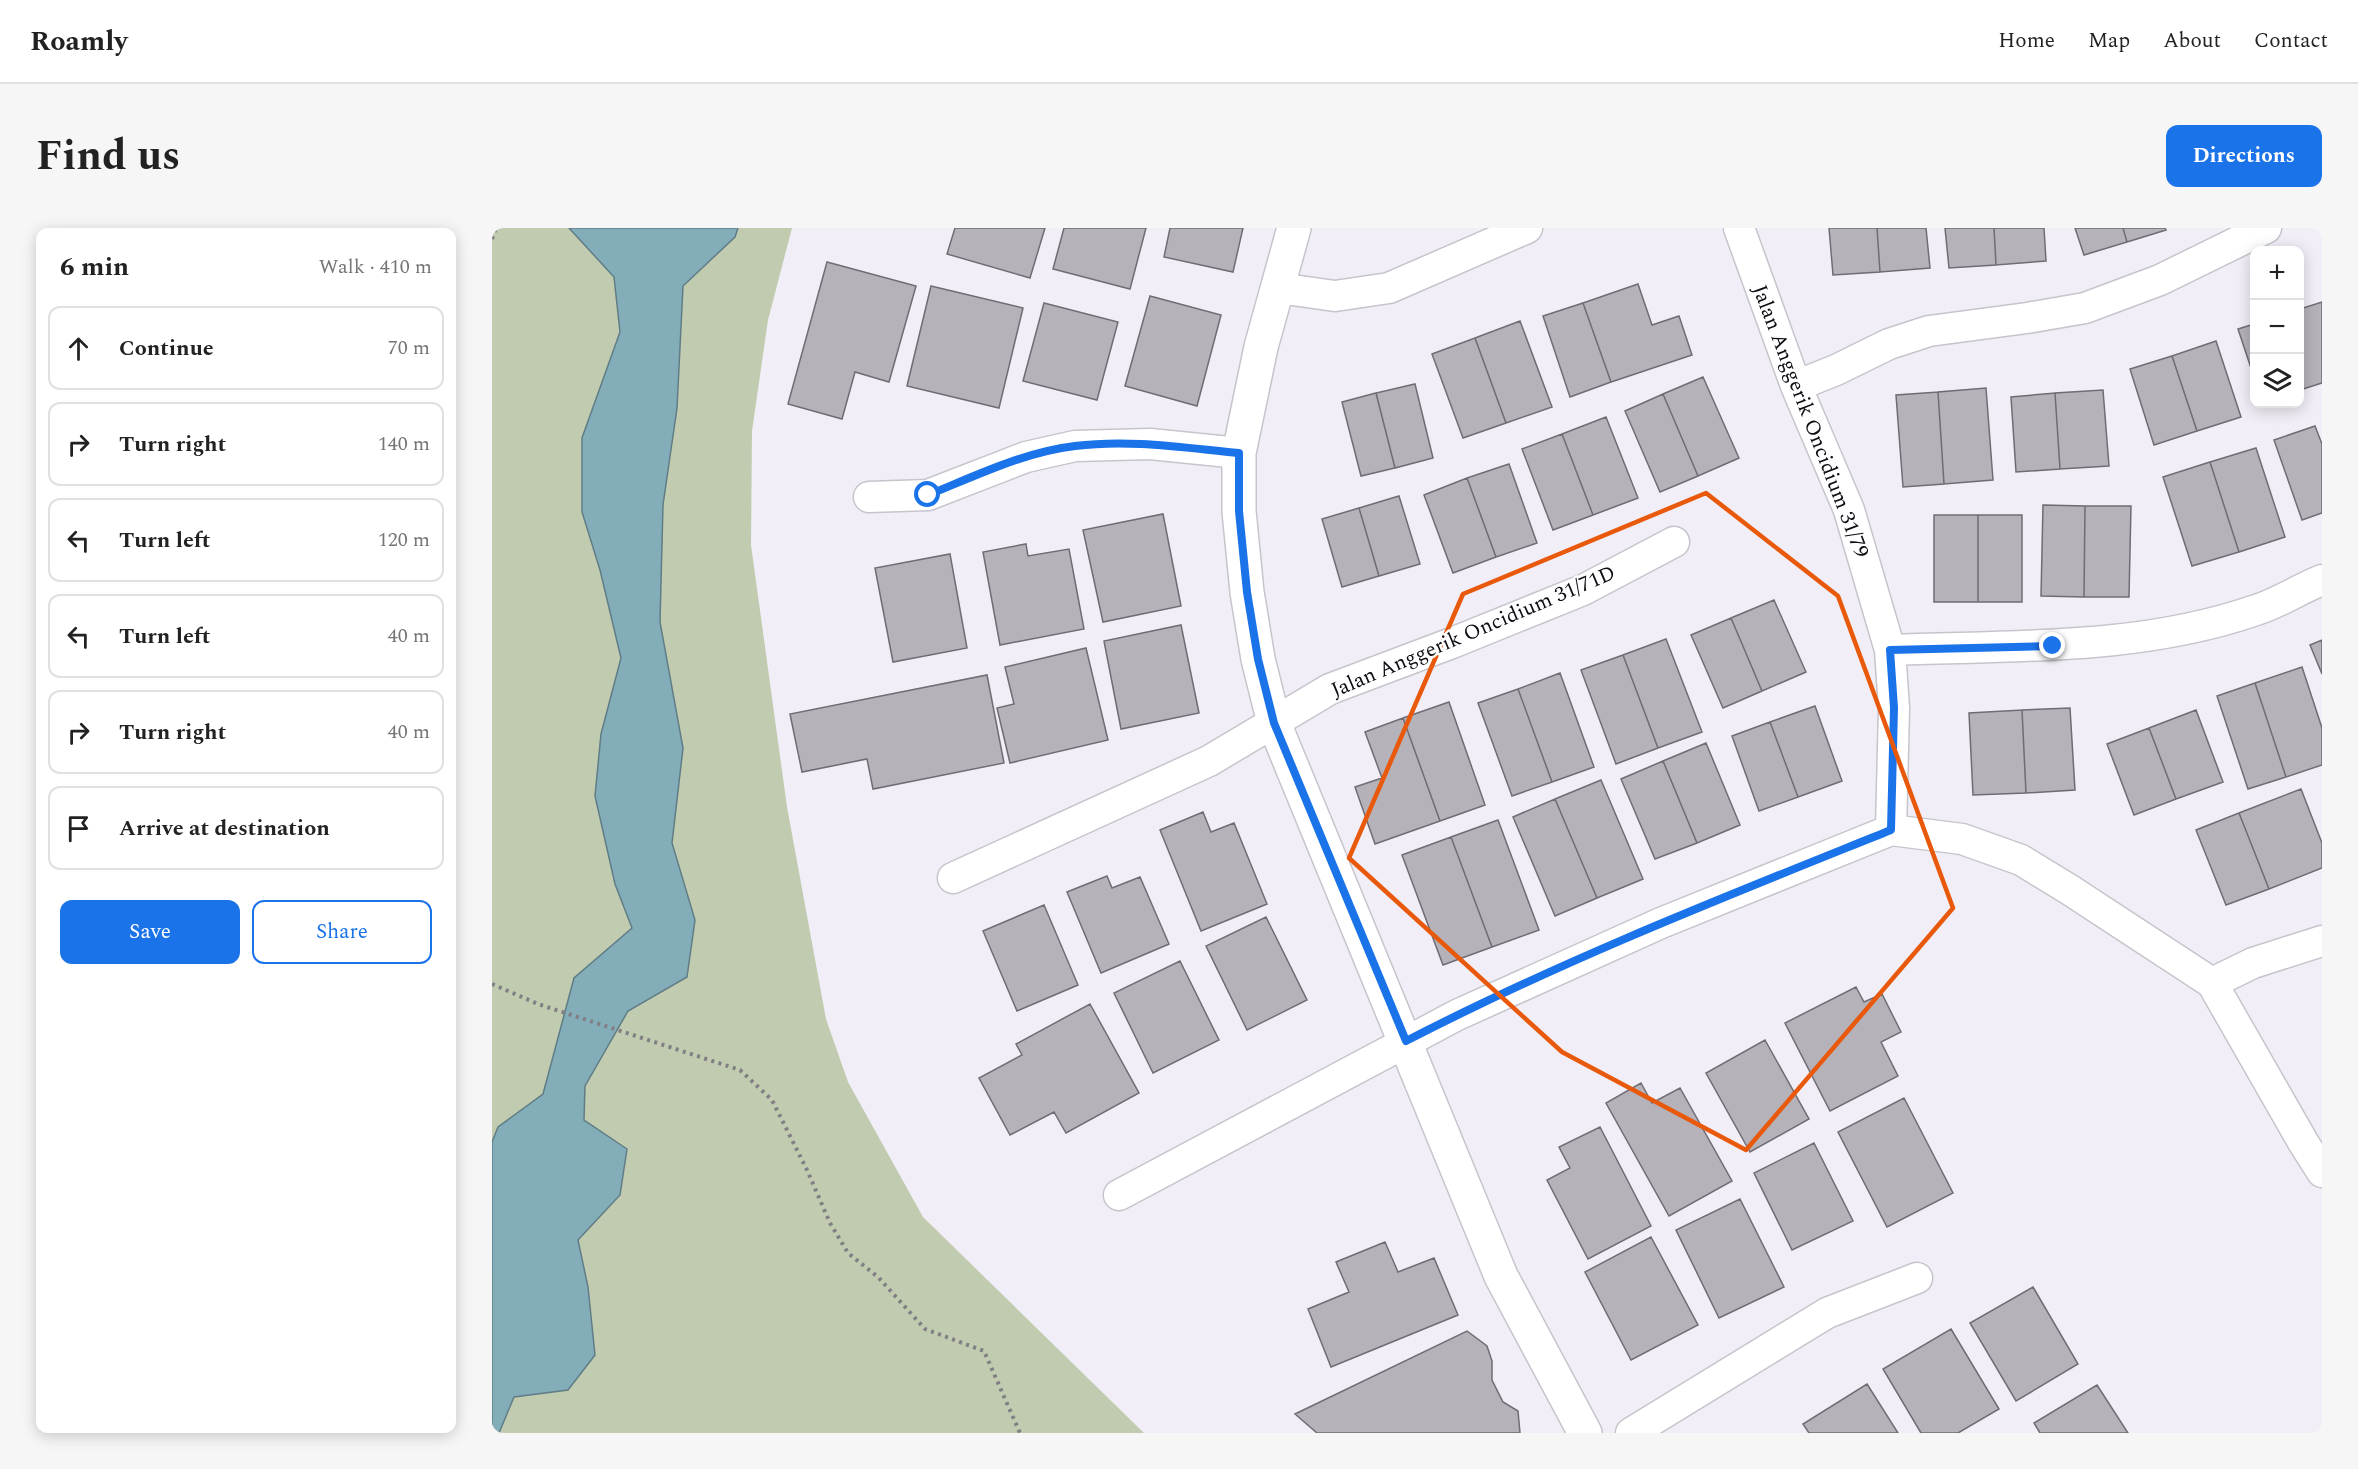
<!DOCTYPE html>
<html lang="en">
<head>
<meta charset="utf-8">
<style>
  body { margin:0; font-family:Spectral,serif; background:#f6f6f6; color:#222 }
  .controls { position:absolute; right:18px; top:18px; display:grid; overflow:hidden; border-radius:12px; box-shadow:0 3px 15px #0003 }
  .controls button { width:54px; height:54px; display:grid; place-items:center; padding:0; border:0; border-bottom:2px solid #e0e0e0; background:#fff; color:#222; font:30px sans-serif }
  .stop { position:absolute; width:18px; height:18px; margin:-14px; border:4px solid #1a73e8; border-radius:50%; background:#fff }
  .stop.end { background:#1a73e8; border-color:#fff; box-shadow:0 2px 6px #0008 }
  .list { margin:0; padding:0; list-style:none }
  h2 { display:flex; justify-content:space-between; align-items:center; height:78px; margin:0; padding:0 24px; font-size:26px }
  h2 small { font-size:20px; font-weight:400; color:#767676 }
  .list li { display:grid; grid-template-columns:39px 1fr auto; gap:18px; align-items:center; box-sizing:border-box; height:84px; margin:0 12px 12px; padding:0 12px; border:2px solid #e0e0e0; border-radius:12px }
  .list b { display:block; font-size:22px; white-space:nowrap }
  .list em { font-size:20px; font-style:normal; color:#767676 }
  .actions { display:flex; gap:12px; padding:18px 24px }
  .actions a { flex:1; padding:14px 0; border:2px solid #1a73e8; border-radius:12px; text-align:center; font-size:21px; color:#1a73e8 }
  .actions .main { background:#1a73e8; color:#fff }
  .icon { flex:none; width:33px; height:33px; fill:none; stroke:currentColor; stroke-width:2; stroke-linecap:round; stroke-linejoin:round }
  .map { position:relative; flex:none; width:1830px; height:1205px; overflow:hidden; border-radius:12px }
  header { display:flex; align-items:center; gap:36px; box-sizing:border-box; height:84px; padding:0 30px; background:#fff; border-bottom:2px solid #e0e0e0 }
  header strong { font-size:28px }
  nav { display:flex; gap:33px; margin-inline-start:auto; font-size:21px }
  .intro { display:flex; align-items:center; justify-content:space-between; box-sizing:border-box; height:144px; padding:0 36px }
  h1 { margin:0; font-size:42px }
  .button { padding:15px 27px; border-radius:12px; background:#1a73e8; color:#fff; font-size:21px; font-weight:700 }
  main { display:flex; gap:36px; padding:0 36px }
  aside { flex:1; background:#fff; border-radius:12px; box-shadow:0 3px 15px #0003 }
  .map>svg:first-child { display:block }
</style>
</head>
<body>
<header>
<strong>Roamly</strong>
<nav><a>Home</a><a>Map</a><a>About</a><a>Contact</a></nav>
</header>
<div class="intro"><h1>Find us</h1><a class="button">Directions</a></div>
<main>
<aside>
<h2>6 min<small>Walk · 410 m</small></h2>
<ul class="list">
<li><svg class="icon" aria-label="ahead" viewBox="0 0 24 24"><path d="M12 20V5M6 11l6-6 6 6"/></svg><div><b>Continue</b></div><em>70 m</em></li>
<li><svg class="icon" aria-label="right" viewBox="0 0 24 24"><path d="M7 20v-9h11M14 6l5 5-5 5"/></svg><div><b>Turn right</b></div><em>140 m</em></li>
<li><svg class="icon" aria-label="left" viewBox="0 0 24 24"><path d="M17 20v-9H6M10 6l-5 5 5 5"/></svg><div><b>Turn left</b></div><em>120 m</em></li>
<li><svg class="icon" aria-label="left" viewBox="0 0 24 24"><path d="M17 20v-9H6M10 6l-5 5 5 5"/></svg><div><b>Turn left</b></div><em>40 m</em></li>
<li><svg class="icon" aria-label="right" viewBox="0 0 24 24"><path d="M7 20v-9h11M14 6l5 5-5 5"/></svg><div><b>Turn right</b></div><em>40 m</em></li>
<li><svg class="icon" aria-label="arrive" viewBox="0 0 24 24"><path d="M6 21V4h12l-3 4 3 4H6"/></svg><div><b>Arrive at destination</b></div></li>
</ul>
<div class="actions"><a class="main">Save</a><a>Share</a></div>
</aside>
<div class="map">
<svg width="1830" height="1205" viewBox="0 0 1830 1205">
  <rect width="100%" height="100%" fill="#f2eef7"/>
  <path fill="#c1cbaf" d="M0 0H300L276 92 260 203 259 317 295 579 334 791 356 854 431 989 652 1205H0Z"/>
  <path fill="#83aeb9" stroke="#607d86" stroke-width="1.5" d="M77 0H246L243 9 191 58 185 180 171 277 168 394 191 520 180 615 203 692 195 749 136 783 93 858 92 892 135 921 128 967 86 1012 96 1059 103 1127 76 1162 22 1169 7 1205H0V914L6 899 51 866 82 750 140 700 123 656 103 568 109 506 129 430 108 342 90 284V210L128 104 122 49Z"/>
  <path fill="#b6b2ba" stroke="#6f6c73" stroke-width="1.5" d="M463 0H553L538 50 455 26Z
    M572 0H654L638 61 561 41Z
    M678 0H751L741 44 672 29Z
    M1337 0H1385L1388 44 1341 47Z
    M1385 0H1434L1438 40 1388 44Z
    M1453 0H1502L1504 37 1457 40Z
    M1502 0H1552L1554 33 1504 37Z
    M1583 0H1631L1635 14 1592 27Z
    M1631 0H1673L1674 2 1635 14Z
    M335 34 424 58 397 154 363 144 350 191 296 176Z
    M1146 56 1160 97 1187 88 1200 127 1119 154 1091 75Z
    M439 58 531 80 507 180 415 158Z
    M658 68 729 87 705 178 633 158Z
    M1830 74V155L1811 161 1808 151V81Z
    M552 75 626 94 605 172 531 153Z
    M1091 75 1119 154 1078 169 1051 88Z
    M1028 93 1060 179 1014 195 983 110Z
    M1762 96V149L1746 101Z
    M983 110 1014 195 971 210 940 126Z
    M1724 113 1749 189 1705 203 1680 128Z
    M1680 128 1705 203 1662 217 1638 141Z
    M1211 149 1247 230 1206 248 1171 166Z
    M923 156 941 230 903 240 884 165Z
    M1494 160 1501 252 1452 256 1446 164Z
    M1611 162 1617 238 1568 241 1563 165Z
    M1446 164 1452 256 1411 259 1404 167Z
    M884 165 903 240 869 248 850 174Z
    M1563 165 1568 241 1524 244 1519 169Z
    M1171 166 1206 248 1168 264 1133 183Z
    M1114 189 1146 270 1101 287 1070 206Z
    M1823 198 1830 216V285L1810 292 1782 212Z
    M1070 206 1101 287 1061 302 1030 221Z
    M1764 220 1793 309 1747 324 1718 234Z
    M1718 234 1747 324 1700 338 1671 249Z
    M1017 236 1045 315 1004 329 975 250Z
    M975 250 1004 329 961 345 932 267Z
    M907 268 928 336 887 348 867 280Z
    M1551 277 1593 278 1592 369 1549 368Z
    M1593 278H1639L1637 369H1592Z
    M867 280 887 348 850 359 830 291Z
    M671 286 689 378 611 394 591 302Z
    M1442 287H1486V374H1442Z
    M1486 287H1530V374H1486Z
    M534 316 536 328 577 321 592 401 508 417 491 324Z
    M458 326 475 420 401 434 383 340Z
    M1282 372 1314 444 1270 463 1239 390Z
    M1239 390 1270 463 1231 480 1199 407Z
    M689 397 707 485 629 501 612 413Z
    M1174 411 1210 504 1166 520 1131 427Z
    M1830 412V446L1818 417Z
    M594 420 616 512 518 535 505 480 522 476 513 439Z
    M1131 427 1166 520 1124 536 1089 442Z
    M1810 439 1830 500V537L1794 549 1763 455Z
    M1068 445 1102 539 1060 554 1026 461Z
    M495 447 512 535 381 561 375 531 310 544 298 486Z
    M1763 455 1794 549 1756 561 1725 468Z
    M1026 461 1060 554 1020 568 986 475Z
    M957 474 993 577 948 593 911 490Z
    M1323 478 1350 553 1306 569 1278 494Z
    M1578 480 1583 562 1534 565 1530 482Z
    M1530 482 1534 565 1481 567 1477 485Z
    M1704 482 1731 554 1684 571 1657 500Z
    M911 490 948 593 883 616 863 559 890 550 873 504Z
    M1278 494 1306 569 1267 583 1240 508Z
    M1657 500 1684 571 1642 587 1615 516Z
    M1214 515 1248 597 1205 615 1171 533Z
    M1171 533 1205 615 1163 631 1129 551Z
    M1109 552 1151 651 1105 670 1063 571Z
    M1809 561 1830 615V640L1777 661 1747 585Z
    M1063 571 1105 670 1063 688 1021 589Z
    M711 584 719 604 742 595 775 676 709 703 668 602Z
    M1747 585 1777 661 1734 677 1704 602Z
    M1006 592 1047 702 1000 719 959 609Z
    M959 609 1000 719 951 737 910 627Z
    M615 648 620 660 648 649 677 716 609 745 575 664Z
    M552 677 586 757 525 783 491 703Z
    M774 689 815 772 755 802 714 718Z
    M688 733 727 812 661 845 622 765Z
    M1364 759 1372 774 1390 766 1409 804 1389 814 1406 848 1338 883 1293 795Z
    M598 776 647 865 574 905 562 884 518 907 487 850 530 827 524 816Z
    M1273 812 1317 891 1258 924 1214 845Z
    M1149 855 1160 875 1188 860 1240 953 1177 988 1114 875Z
    M1412 870 1461 965 1395 999 1346 904Z
    M1108 899 1159 998 1096 1031 1055 952 1078 940 1067 919Z
    M1322 915 1361 993 1300 1022 1262 945Z
    M1248 971 1292 1059 1227 1090 1184 1002Z
    M1159 1009 1206 1097 1139 1132 1093 1044Z
    M893 1014 906 1044 942 1030 966 1087 839 1139 816 1081 857 1064 844 1034Z
    M1541 1059 1586 1136 1524 1173 1478 1095Z
    M1459 1101 1507 1181 1466 1205H1429L1391 1141Z
    M975 1103 995 1118 1000 1133V1152L1011 1174 1026 1183 1028 1205H825L803 1186Z
    M1375 1156 1406 1205H1317L1311 1196Z
    M1605 1157 1636 1205H1548L1542 1195Z"/>
  <g fill="none" stroke-linecap="round" stroke-linejoin="round">
    <defs>
      <path id="street" d="M1247 0 1304 158 1357 282 1398 422 1402 480 1399 602
        M786 60 843 68 897 60 1035 0
        M1304 158 1344 142 1397 116 1437 103 1535 90 1593 80 1668 52 1774 0
        M377 269 436 267 534 229 583 218 658 216 747 225
        M1398 422C1520 417 1646 423 1764 382 1787 375 1807 361 1830 352
        M461 650 717 533 838 461 960 415 1091 362 1182 314
        M1720 755 1761 735 1830 713
        M627 967 965 787 1169 695 1399 602 1470 611 1529 632 1578 662 1720 755 1811 914 1830 944
        M1139 1205 1335 1085 1425 1050"/>
      <path id="secondary" d="M802 0 769 119 747 225V283L755 364 766 431 782 495 1009 1048 1093 1205"/>
    </defs>
    <use href="#street" stroke="#c7c4cc" stroke-width="33"/>
    <use href="#secondary" stroke="#c7c4cc" stroke-width="36"/>
    <path stroke="#817e84" stroke-width="4" stroke-dasharray="3 4.5" stroke-linecap="butt" d="M0 11 4 0
      M0 756 46 776 248 842 280 872 315 942 338 995 356 1025 386 1049 433 1101 492 1123 528 1205"/>
    <use href="#street" stroke="#fff" stroke-width="30"/>
    <use href="#secondary" stroke="#fff" stroke-width="33"/>
  </g>
  <g fill="none" stroke-linecap="round" stroke-linejoin="round">
    <path stroke="#1a73e8" stroke-width="8" d="M436 267C483 248 532 224 583 218 638 211 693 220 747 225V283L755 364 766 431 782 495 914 813C1071 732 1235 668 1399 602L1402 480 1398 422 1561 418"/>
  </g>
  <path fill="none" stroke="#e8590c" stroke-width="4.5" stroke-linejoin="round" d="M1214 265 1346 368 1461 680 1254 922 1070 824 857 630 971 366Z"/>
  <g text-anchor="middle" stroke-width="4.5" stroke-linejoin="round" paint-order="stroke">
    <g font-size="21" fill="#0d0c0e" stroke="#fefdff">
      <text transform="translate(1319 193) rotate(69)" y="7">Jalan Anggerik Oncidium 31/79</text>
      <text transform="translate(981 403) rotate(-23)" y="7">Jalan Anggerik Oncidium 31/71D</text>
    </g>
  </g>
</svg>
<div class="controls">
<button>+</button>
<button>−</button>
<button><svg class="icon" aria-label="layers" viewBox="0 0 24 24"><path d="M12 4l9 5-9 5-9-5zM3 14l9 5 9-5"/></svg></button>
</div>
<div class="stop" style="left:436px;top:267px"></div>
<div class="stop end" style="left:1561px;top:418px"></div>
</div>
</main>
</body>
</html>
